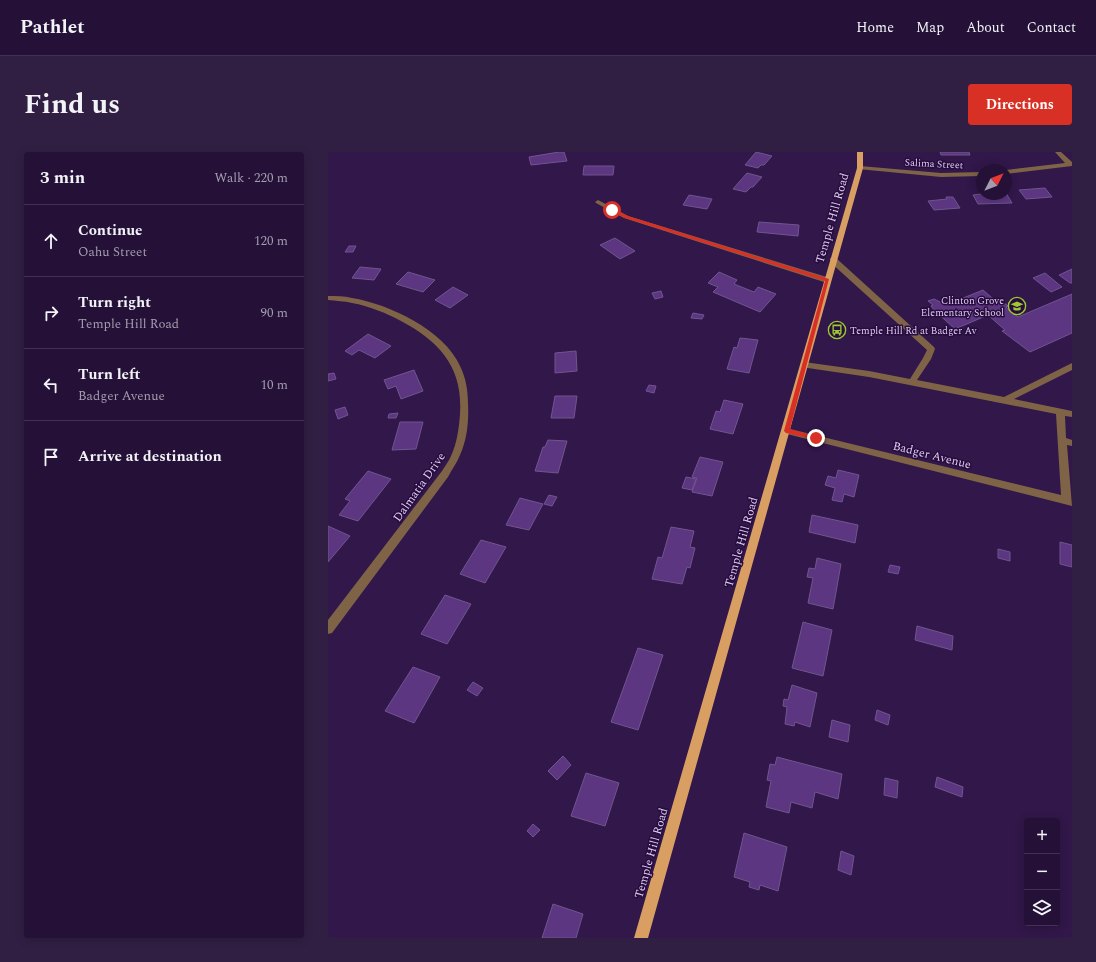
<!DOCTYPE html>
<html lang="en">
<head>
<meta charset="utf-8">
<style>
  body { margin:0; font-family:Spectral,serif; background:#311f43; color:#f1f3f6 }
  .controls { position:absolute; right:12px; bottom:12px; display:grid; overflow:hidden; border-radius:4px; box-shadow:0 2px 10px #0003 }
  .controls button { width:36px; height:36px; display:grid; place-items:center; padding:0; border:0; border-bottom:1px solid #423153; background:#251138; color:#f1f3f6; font:20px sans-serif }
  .compass { position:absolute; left:648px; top:12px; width:36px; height:36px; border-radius:50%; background:#251138; box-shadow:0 2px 10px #0003; rotate:48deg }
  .stop { position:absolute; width:12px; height:12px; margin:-9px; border:3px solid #d93025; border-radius:50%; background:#fff }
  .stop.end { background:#d93025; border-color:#fff; box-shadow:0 1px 4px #0008 }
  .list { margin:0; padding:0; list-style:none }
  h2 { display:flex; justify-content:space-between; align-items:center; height:52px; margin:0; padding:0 16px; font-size:17px }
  h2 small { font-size:13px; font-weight:400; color:#a39dae }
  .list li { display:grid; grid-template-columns:26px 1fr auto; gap:12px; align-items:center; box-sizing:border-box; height:72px; padding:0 16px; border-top:1px solid #423153 }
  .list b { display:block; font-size:15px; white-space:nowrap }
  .list p { margin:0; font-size:13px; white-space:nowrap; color:#a39dae }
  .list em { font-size:13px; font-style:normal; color:#a39dae }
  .icon { flex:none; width:22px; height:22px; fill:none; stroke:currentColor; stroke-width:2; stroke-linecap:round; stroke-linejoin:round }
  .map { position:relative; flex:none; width:744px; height:786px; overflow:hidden; border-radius:4px }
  header { display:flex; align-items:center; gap:24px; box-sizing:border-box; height:56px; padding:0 20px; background:#251138; border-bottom:1px solid #423153 }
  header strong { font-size:19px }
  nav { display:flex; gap:22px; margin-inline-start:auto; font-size:14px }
  .intro { display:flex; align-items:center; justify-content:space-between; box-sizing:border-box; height:96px; padding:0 24px }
  h1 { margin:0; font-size:28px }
  .button { padding:10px 18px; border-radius:4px; background:#d93025; color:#fff; font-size:14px; font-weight:700 }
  main { display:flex; gap:24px; padding:0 24px }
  aside { flex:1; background:#251138; border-radius:4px; box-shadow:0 2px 10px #0003 }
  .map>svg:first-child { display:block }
</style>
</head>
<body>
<header>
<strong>Pathlet</strong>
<nav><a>Home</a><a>Map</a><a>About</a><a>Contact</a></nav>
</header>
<div class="intro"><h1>Find us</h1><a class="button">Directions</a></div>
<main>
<aside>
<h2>3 min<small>Walk · 220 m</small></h2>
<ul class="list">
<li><svg class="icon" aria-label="ahead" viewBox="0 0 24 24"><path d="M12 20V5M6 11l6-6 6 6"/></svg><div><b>Continue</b><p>Oahu Street</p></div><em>120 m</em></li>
<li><svg class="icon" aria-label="right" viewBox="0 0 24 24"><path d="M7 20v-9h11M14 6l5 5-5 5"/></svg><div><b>Turn right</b><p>Temple Hill Road</p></div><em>90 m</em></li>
<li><svg class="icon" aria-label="left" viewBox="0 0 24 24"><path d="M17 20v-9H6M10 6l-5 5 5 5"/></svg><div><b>Turn left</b><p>Badger Avenue</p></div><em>10 m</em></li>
<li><svg class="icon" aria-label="arrive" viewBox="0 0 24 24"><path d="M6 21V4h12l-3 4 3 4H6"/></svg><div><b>Arrive at destination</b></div></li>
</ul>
</aside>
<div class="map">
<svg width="744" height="786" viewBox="0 0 744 786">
  <rect width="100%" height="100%" fill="#31174a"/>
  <path fill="#5c3680" stroke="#70558e" d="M231 0H236L239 9 203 13 201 5Z
    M428 0 444 4 436 13H433L430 16 417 13Z
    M612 0H641L642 3H613Z
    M256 14H286L285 23H255Z
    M419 21 434 25 425 35H423L418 40 405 37Z
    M717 36 724 45 698 47 691 38Z
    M652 41 654 42 678 41 684 51 650 52 645 43 653 42Z
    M361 43 384 47 379 57 355 53Z
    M618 45H625L632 56 606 58 600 49 619 47Z
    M431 70 471 73 470 84 429 80Z
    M287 86 307 99 292 107 272 93Z
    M21 94H28L25 100H17Z
    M32 115 53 117 46 128 24 126Z
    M744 117V131H742L731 123Z
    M80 120 107 128 95 140 68 132Z
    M391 120 409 128 406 132 426 140 430 135 448 142 432 160 385 140 390 135 380 131Z
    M717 121 734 135 723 140 705 126Z
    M125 135 140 143 122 156 107 148Z
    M655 138 671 152 675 150 680 154 678 155 690 165 744 142V181L702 200 674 179 677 178 660 163 627 177 606 158 603 154 605 153 600 149 606 147 618 153Z
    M333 139 335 145 327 147 324 141Z
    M365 161 376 163 374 167 363 166Z
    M40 182 63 194 47 206 31 198 24 203 17 199Z
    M412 186 430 188 421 221 399 217 406 195 409 196Z
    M248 199 249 219 227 221V201Z
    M86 218 95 239 73 247 68 234 60 237 56 228Z
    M6 221 8 227 0 229V222Z
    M321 233 328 234 326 241 318 239Z
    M227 244H249L246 266H223Z
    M396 248 415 252 405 282 382 277 388 259 392 260Z
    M17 255 20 263 10 267 7 258Z
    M70 261 68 266H60L61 262Z
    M72 270H95L88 297 64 298Z
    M220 288 239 289 230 321 207 319 215 295H217Z
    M372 305 395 310 384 344 364 340 369 326 364 325Z
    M510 318 531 323 526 345 516 342 514 350 504 348 507 336 497 333 500 324 508 326Z
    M40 319 63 327 30 369 11 363 22 349 17 347Z
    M358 325 368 327 364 338 354 336Z
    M221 343 229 345 224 354 216 352Z
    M192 346 215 352 201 378 178 373Z
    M484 363 530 373 527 391 481 380Z
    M0 374 22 384 0 410Z
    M343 375 366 379 362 395 367 396 362 416 359 415 354 432 324 427 330 405 334 406Z
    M153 388 178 395 157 431 132 422Z
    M732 390 744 393V415L732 412Z
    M670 397 682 400V409L670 406Z
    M489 406 513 412 505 457 480 451 485 426 479 425 481 416 487 417Z
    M562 413 572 415 570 422 560 420Z
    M117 443 143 452 119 492 93 482Z
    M475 470 504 478 495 524 464 516Z
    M589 474 625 484 624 498 587 488Z
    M310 496 335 503 310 578 283 570Z
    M85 515 112 525 86 571 57 559Z
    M145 530 155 536 149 544 139 538Z
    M464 533 489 541 482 575 467 570 466 574 457 572 459 555 455 554 456 547 460 548Z
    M549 558 562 563 560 573 547 568Z
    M504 568 522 573 520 590 501 585Z
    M235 604 243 613 229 628 220 619Z
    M449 605 514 622 510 647 487 640 484 656 463 650 461 661 438 655 443 629 439 628 442 612 447 613Z
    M258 621 291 631 277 674 243 664Z
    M609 625 635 635 634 645 607 635Z
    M557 626 570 629 569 646 556 643Z
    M205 672 212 678 205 685 199 679Z
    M416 681 459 695 450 739 432 733 431 738 421 735 422 730 406 725Z
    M513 699 526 704 523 723 510 718Z
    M225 752 255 762 248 786H214Z"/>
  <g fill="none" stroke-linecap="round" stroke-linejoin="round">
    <path fill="#7f6347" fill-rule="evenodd" d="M727 0H733L744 10V14L678 22V18L737 11Z
      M532 14 613 21 654 20V24L613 25 530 17 529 16Z
      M270 48 300 64 502 126 503 128 499 130H496L296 66 268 51 267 50Z
      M502 106H508L606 195 607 197 603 207 589 228 676 245 744 211V218L686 247 744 259V265L737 264 738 286 744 288V294L739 293 744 354 455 281 454 279 458 276 733 343 728 262 541 225 473 215 472 213 476 210 541 219 582 227 595 206 599 198 502 110Z
      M0 144C8 144 16 144 24 146 61 152 116 178 132 214 138 226 140 239 140 252 141 269 139 288 132 303 129 311 124 317 120 325L4 481 0 482V468L114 319C117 314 121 309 123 304 129 291 131 276 132 262 135 215 112 190 73 169 58 161 41 154 24 151 16 149 8 149 0 148Z"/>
    <path fill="#d99e62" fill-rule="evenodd" d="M529 0H535V16L320 786H306L529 16Z"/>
  </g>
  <path fill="#d93025" d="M284 56 300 64 501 127 462 277 490 285V288L458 281 456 279 497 129 297 66 283 59Z"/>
  <defs>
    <symbol id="school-ring" viewBox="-11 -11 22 22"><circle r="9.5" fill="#280c3f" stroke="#9dca30" stroke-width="1.5"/><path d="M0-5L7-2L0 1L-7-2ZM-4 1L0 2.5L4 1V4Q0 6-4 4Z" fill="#9dca30"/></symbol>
    <symbol id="bus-ring" viewBox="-11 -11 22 22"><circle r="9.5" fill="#280c3f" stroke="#9dca30" stroke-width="1.5"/><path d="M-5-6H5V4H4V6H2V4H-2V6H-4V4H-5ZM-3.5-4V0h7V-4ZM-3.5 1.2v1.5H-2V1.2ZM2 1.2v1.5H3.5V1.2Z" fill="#9dca30"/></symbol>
  </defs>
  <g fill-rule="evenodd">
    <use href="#school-ring" x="679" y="144" width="20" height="20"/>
    <use href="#bus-ring" x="499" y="168" width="20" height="20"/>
  </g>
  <g text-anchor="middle" stroke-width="3" stroke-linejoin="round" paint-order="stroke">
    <g font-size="10" fill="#dcceee" stroke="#280c3f">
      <text transform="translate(606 11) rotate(3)" y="4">Salima Street</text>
    </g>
    <g font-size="10" fill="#dcceee" stroke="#280c3f" text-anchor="end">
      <text x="676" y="152">Clinton Grove<tspan x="676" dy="12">Elementary School</tspan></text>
      <text x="522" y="182" text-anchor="start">Temple Hill Rd at Badger Av</text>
    </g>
    <g font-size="12" fill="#dcceee" stroke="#280c3f">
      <text transform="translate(504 66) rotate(-74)" y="4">Temple Hill Road</text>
      <text transform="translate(604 303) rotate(14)" y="4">Badger Avenue</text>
      <text transform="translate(91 335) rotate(-55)" y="4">Dalmatia Drive</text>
      <text transform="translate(413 390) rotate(-74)" y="4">Temple Hill Road</text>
      <text transform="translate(323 701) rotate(-74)" y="4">Temple Hill Road</text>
    </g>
  </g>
</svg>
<div class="controls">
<button>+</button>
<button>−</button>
<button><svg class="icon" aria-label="layers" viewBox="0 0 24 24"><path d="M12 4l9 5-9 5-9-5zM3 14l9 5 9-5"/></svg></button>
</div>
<svg class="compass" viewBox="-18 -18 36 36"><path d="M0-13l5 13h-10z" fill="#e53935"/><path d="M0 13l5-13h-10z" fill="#a39dae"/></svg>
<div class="stop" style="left:284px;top:58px"></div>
<div class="stop end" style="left:488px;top:286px"></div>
</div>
</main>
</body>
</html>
